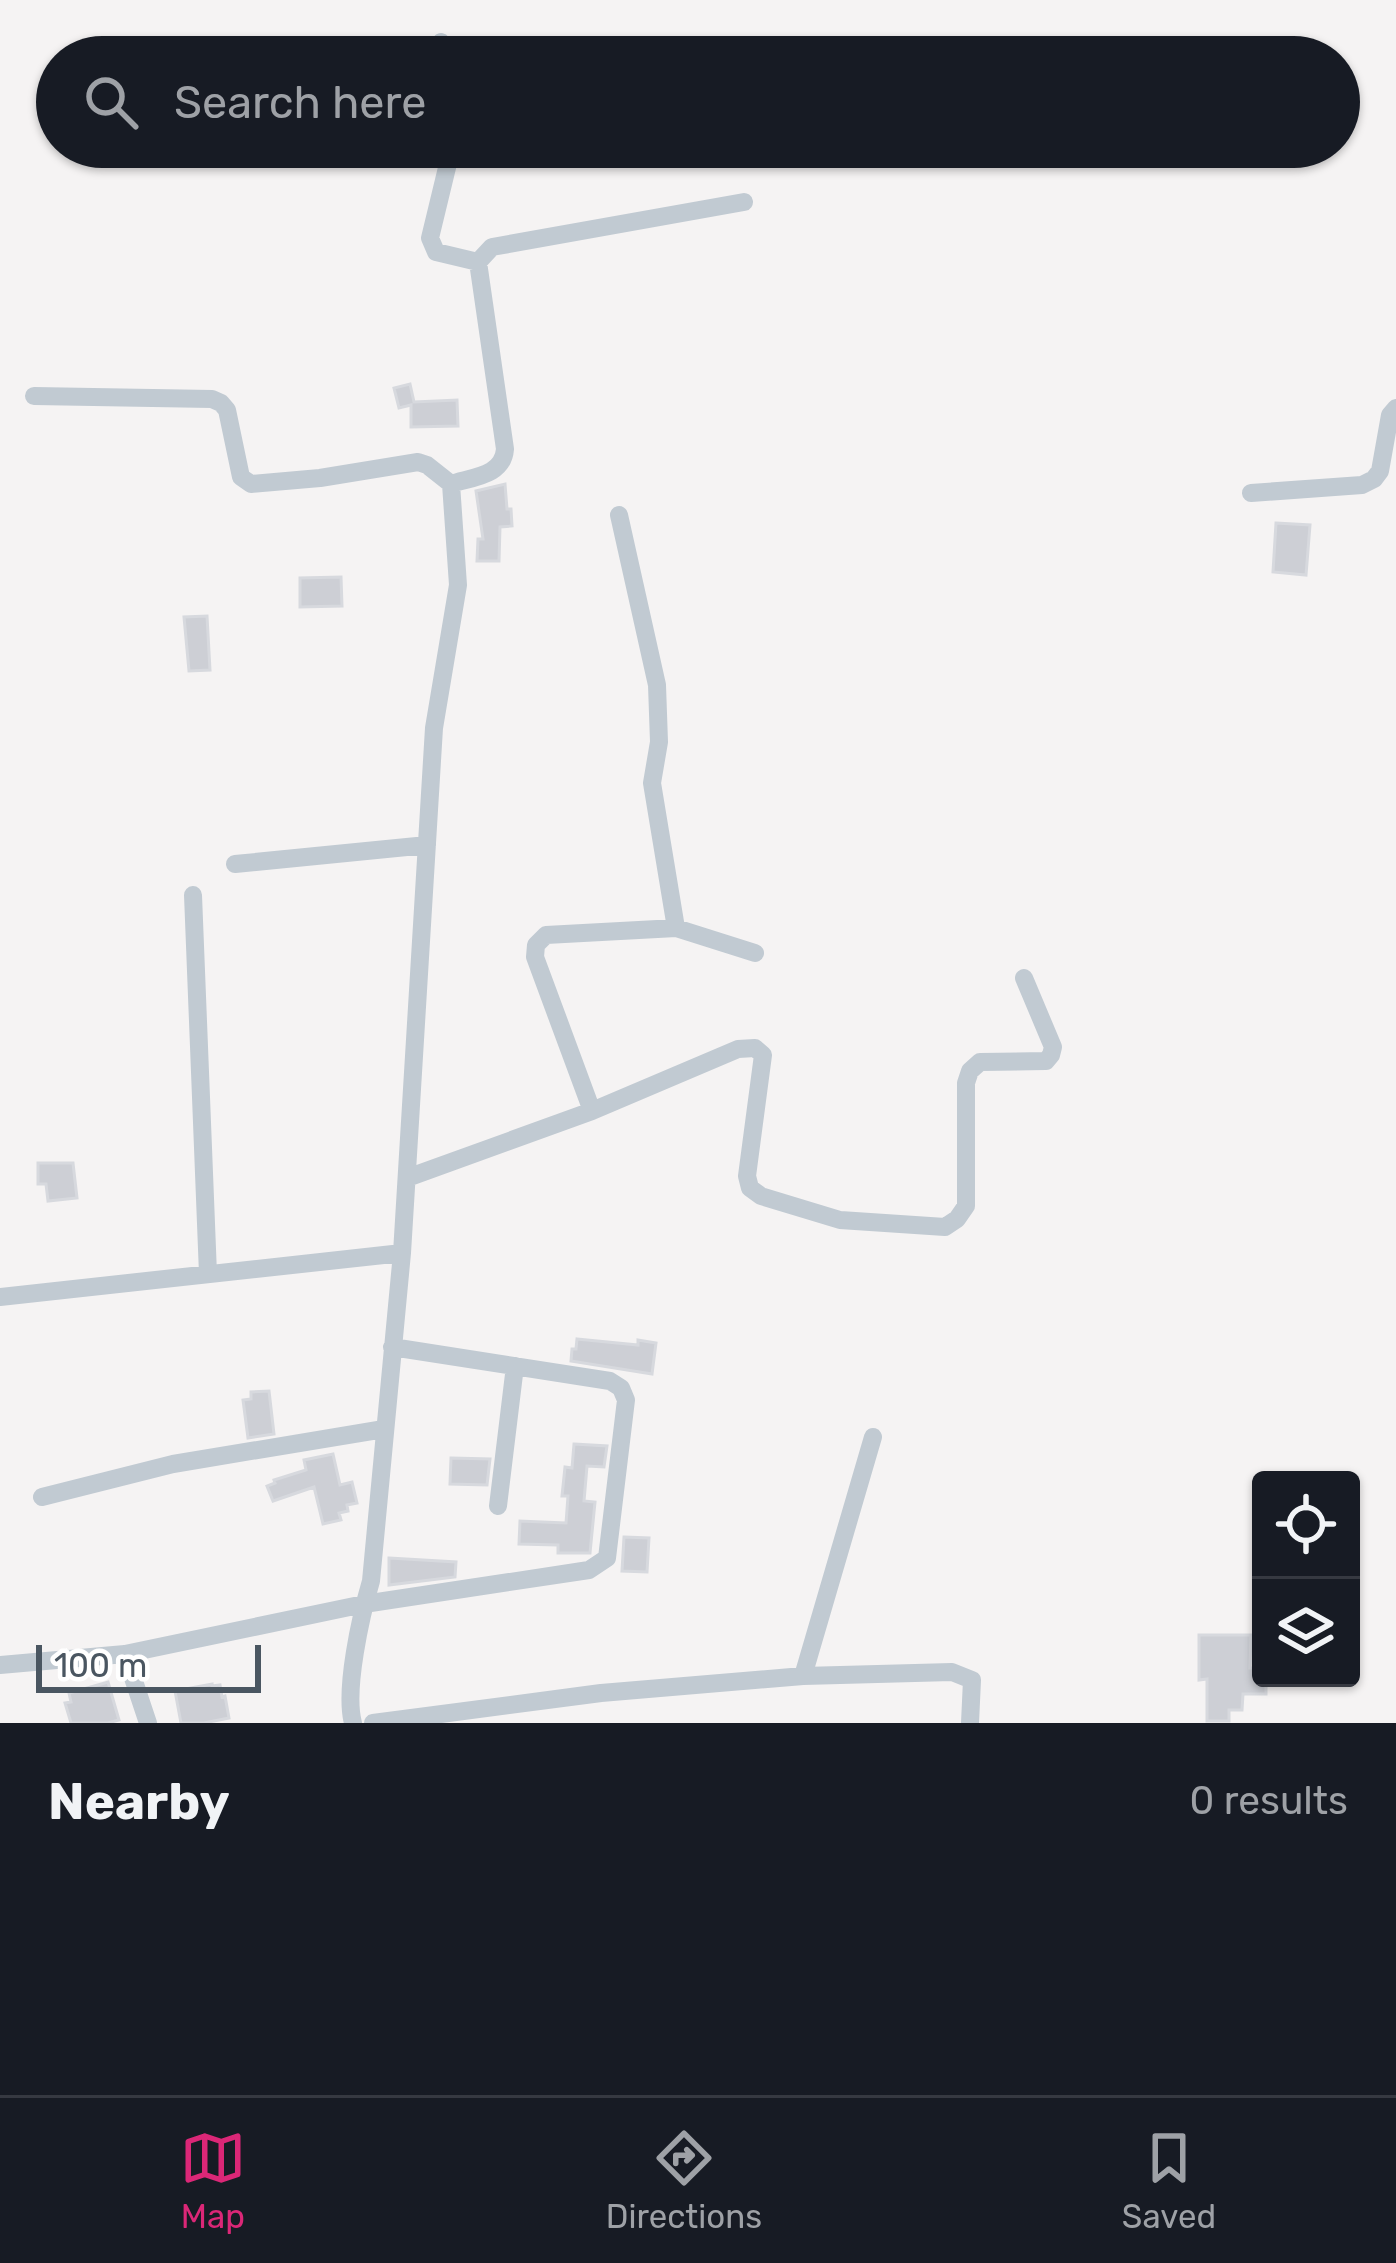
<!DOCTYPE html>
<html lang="en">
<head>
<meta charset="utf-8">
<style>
  body { margin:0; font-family:Rubik,sans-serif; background:#20242c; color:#f1f3f6 }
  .controls { position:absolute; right:36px; bottom:36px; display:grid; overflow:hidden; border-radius:12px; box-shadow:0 3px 9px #0004 }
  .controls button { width:108px; height:108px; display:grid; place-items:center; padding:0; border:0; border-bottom:3px solid #363941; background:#171b24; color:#f1f3f6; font:60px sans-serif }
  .scale { position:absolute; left:36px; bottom:30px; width:225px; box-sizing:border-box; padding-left:12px; border:6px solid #4a5661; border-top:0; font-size:33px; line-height:42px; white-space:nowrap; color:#4a5661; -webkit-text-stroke:9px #fff; paint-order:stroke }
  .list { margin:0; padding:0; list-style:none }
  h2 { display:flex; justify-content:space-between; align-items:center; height:156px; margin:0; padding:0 48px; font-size:51px }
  h2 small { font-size:39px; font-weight:400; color:#9ea1a6 }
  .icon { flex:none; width:66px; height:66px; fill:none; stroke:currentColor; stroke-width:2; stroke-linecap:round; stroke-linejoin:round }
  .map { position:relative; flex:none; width:1396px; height:1723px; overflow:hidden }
  .search { position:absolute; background:#171b24; box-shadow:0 3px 9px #0004; left:36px; right:36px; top:36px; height:132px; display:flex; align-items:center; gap:30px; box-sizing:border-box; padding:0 42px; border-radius:66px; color:#9ea1a6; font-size:45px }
  .sheet { height:372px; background:#171b24 }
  nav { display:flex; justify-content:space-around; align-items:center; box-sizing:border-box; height:168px; border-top:3px solid #363941; background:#171b24; font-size:33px; color:#9ea1a6 }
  nav a { display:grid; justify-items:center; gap:6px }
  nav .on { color:#db2777 }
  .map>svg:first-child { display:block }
</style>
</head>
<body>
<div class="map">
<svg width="1396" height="1723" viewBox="0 0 1396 1723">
  <rect width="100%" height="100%" fill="#f5f3f3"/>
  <path fill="#cdcfd5" stroke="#d7d9de" stroke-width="3" d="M410 384 414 402 457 400 458 426 411 427V405L399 408 394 388Z
    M505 484 507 509H511L512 526 500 527 499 561H477L478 539H483L476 491Z
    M1276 523 1310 525 1306 575 1273 572Z
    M341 577 342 606 300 607V578Z
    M207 616 210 670 189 671 184 617Z
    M38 1163H73L77 1198 48 1201 46 1184H38Z
    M577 1339 638 1345V1340L656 1343 652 1374 571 1361 572 1349H576Z
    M269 1391 274 1434 248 1438 243 1400 251 1399V1392Z
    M574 1444 607 1446 604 1467 587 1466 584 1501 595 1502 590 1553H558V1545L519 1544 520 1521 566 1523 568 1496H562L565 1467 572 1468Z
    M333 1454 340 1485 352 1482 357 1503 347 1505 348 1511 339 1513 341 1520 323 1524 314 1487 273 1501 267 1486 275 1483 274 1480 306 1470 304 1460Z
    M451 1458 490 1459 487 1485 450 1484Z
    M624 1537 649 1538 647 1572 622 1571Z
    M389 1558 456 1562 455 1577 389 1585Z
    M1199 1635H1251L1250 1668H1261V1678H1266V1694H1243L1242 1710H1229V1721H1207V1679L1199 1680Z
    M108 1682 119 1720 108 1723H71L65 1703 71 1702 69 1693Z
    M212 1684V1686L220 1685 222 1697 225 1696 229 1718 204 1723H181L175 1691Z"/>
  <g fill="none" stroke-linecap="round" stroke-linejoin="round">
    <path stroke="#c1cad2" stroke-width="18" d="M441 42 451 57
      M478 262 492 247 744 202
      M34 396 212 399 221 403 227 410 241 477 251 484 320 478 418 462 427 465 451 484
      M1251 493 1362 485 1374 479 1380 471 1390 415 1396 408
      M619 515 657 685 659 742 652 783 676 928
      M235 864 427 845
      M193 895 208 1274
      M592 1111 535 957 536 945 546 935 676 928 755 953
      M407 1178 592 1111 738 1049 755 1048 763 1055 747 1176 750 1188 761 1196 840 1220 945 1227 957 1219 966 1206V1083L970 1071 980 1062 1046 1061 1051 1055 1053 1047 1024 978
      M0 1297 402 1253
      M42 1497 173 1464 384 1429
      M498 1506 515 1366
      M125 1654 148 1723
      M0 1665 125 1654 364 1604 589 1570 607 1558 626 1400 621 1388 610 1381 392 1347
      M803 1676 873 1437
      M353 1723C344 1690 361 1615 371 1581L402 1253 434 728 458 585 451 484C473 477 503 476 505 449L478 262 436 252 430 238 452 147
      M373 1723 601 1693 803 1676 952 1672 972 1680 970 1723"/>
  </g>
</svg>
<div class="controls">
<button><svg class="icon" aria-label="locate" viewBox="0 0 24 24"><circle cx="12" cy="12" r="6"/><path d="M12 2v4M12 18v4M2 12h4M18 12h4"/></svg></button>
<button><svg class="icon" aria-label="layers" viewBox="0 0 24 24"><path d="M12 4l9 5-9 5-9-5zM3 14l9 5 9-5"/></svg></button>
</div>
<div class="scale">100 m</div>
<div class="search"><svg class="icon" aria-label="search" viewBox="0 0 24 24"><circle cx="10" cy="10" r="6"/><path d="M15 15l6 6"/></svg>Search here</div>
</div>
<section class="sheet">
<h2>Nearby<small>0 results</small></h2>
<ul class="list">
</ul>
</section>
<nav>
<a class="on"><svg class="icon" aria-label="map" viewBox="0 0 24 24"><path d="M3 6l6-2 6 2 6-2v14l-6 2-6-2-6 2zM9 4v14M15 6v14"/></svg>Map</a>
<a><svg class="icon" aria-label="directions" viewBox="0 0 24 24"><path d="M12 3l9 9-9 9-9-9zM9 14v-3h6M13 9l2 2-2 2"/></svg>Directions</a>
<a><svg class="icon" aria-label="saved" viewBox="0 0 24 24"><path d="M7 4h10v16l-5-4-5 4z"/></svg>Saved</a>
</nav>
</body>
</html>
